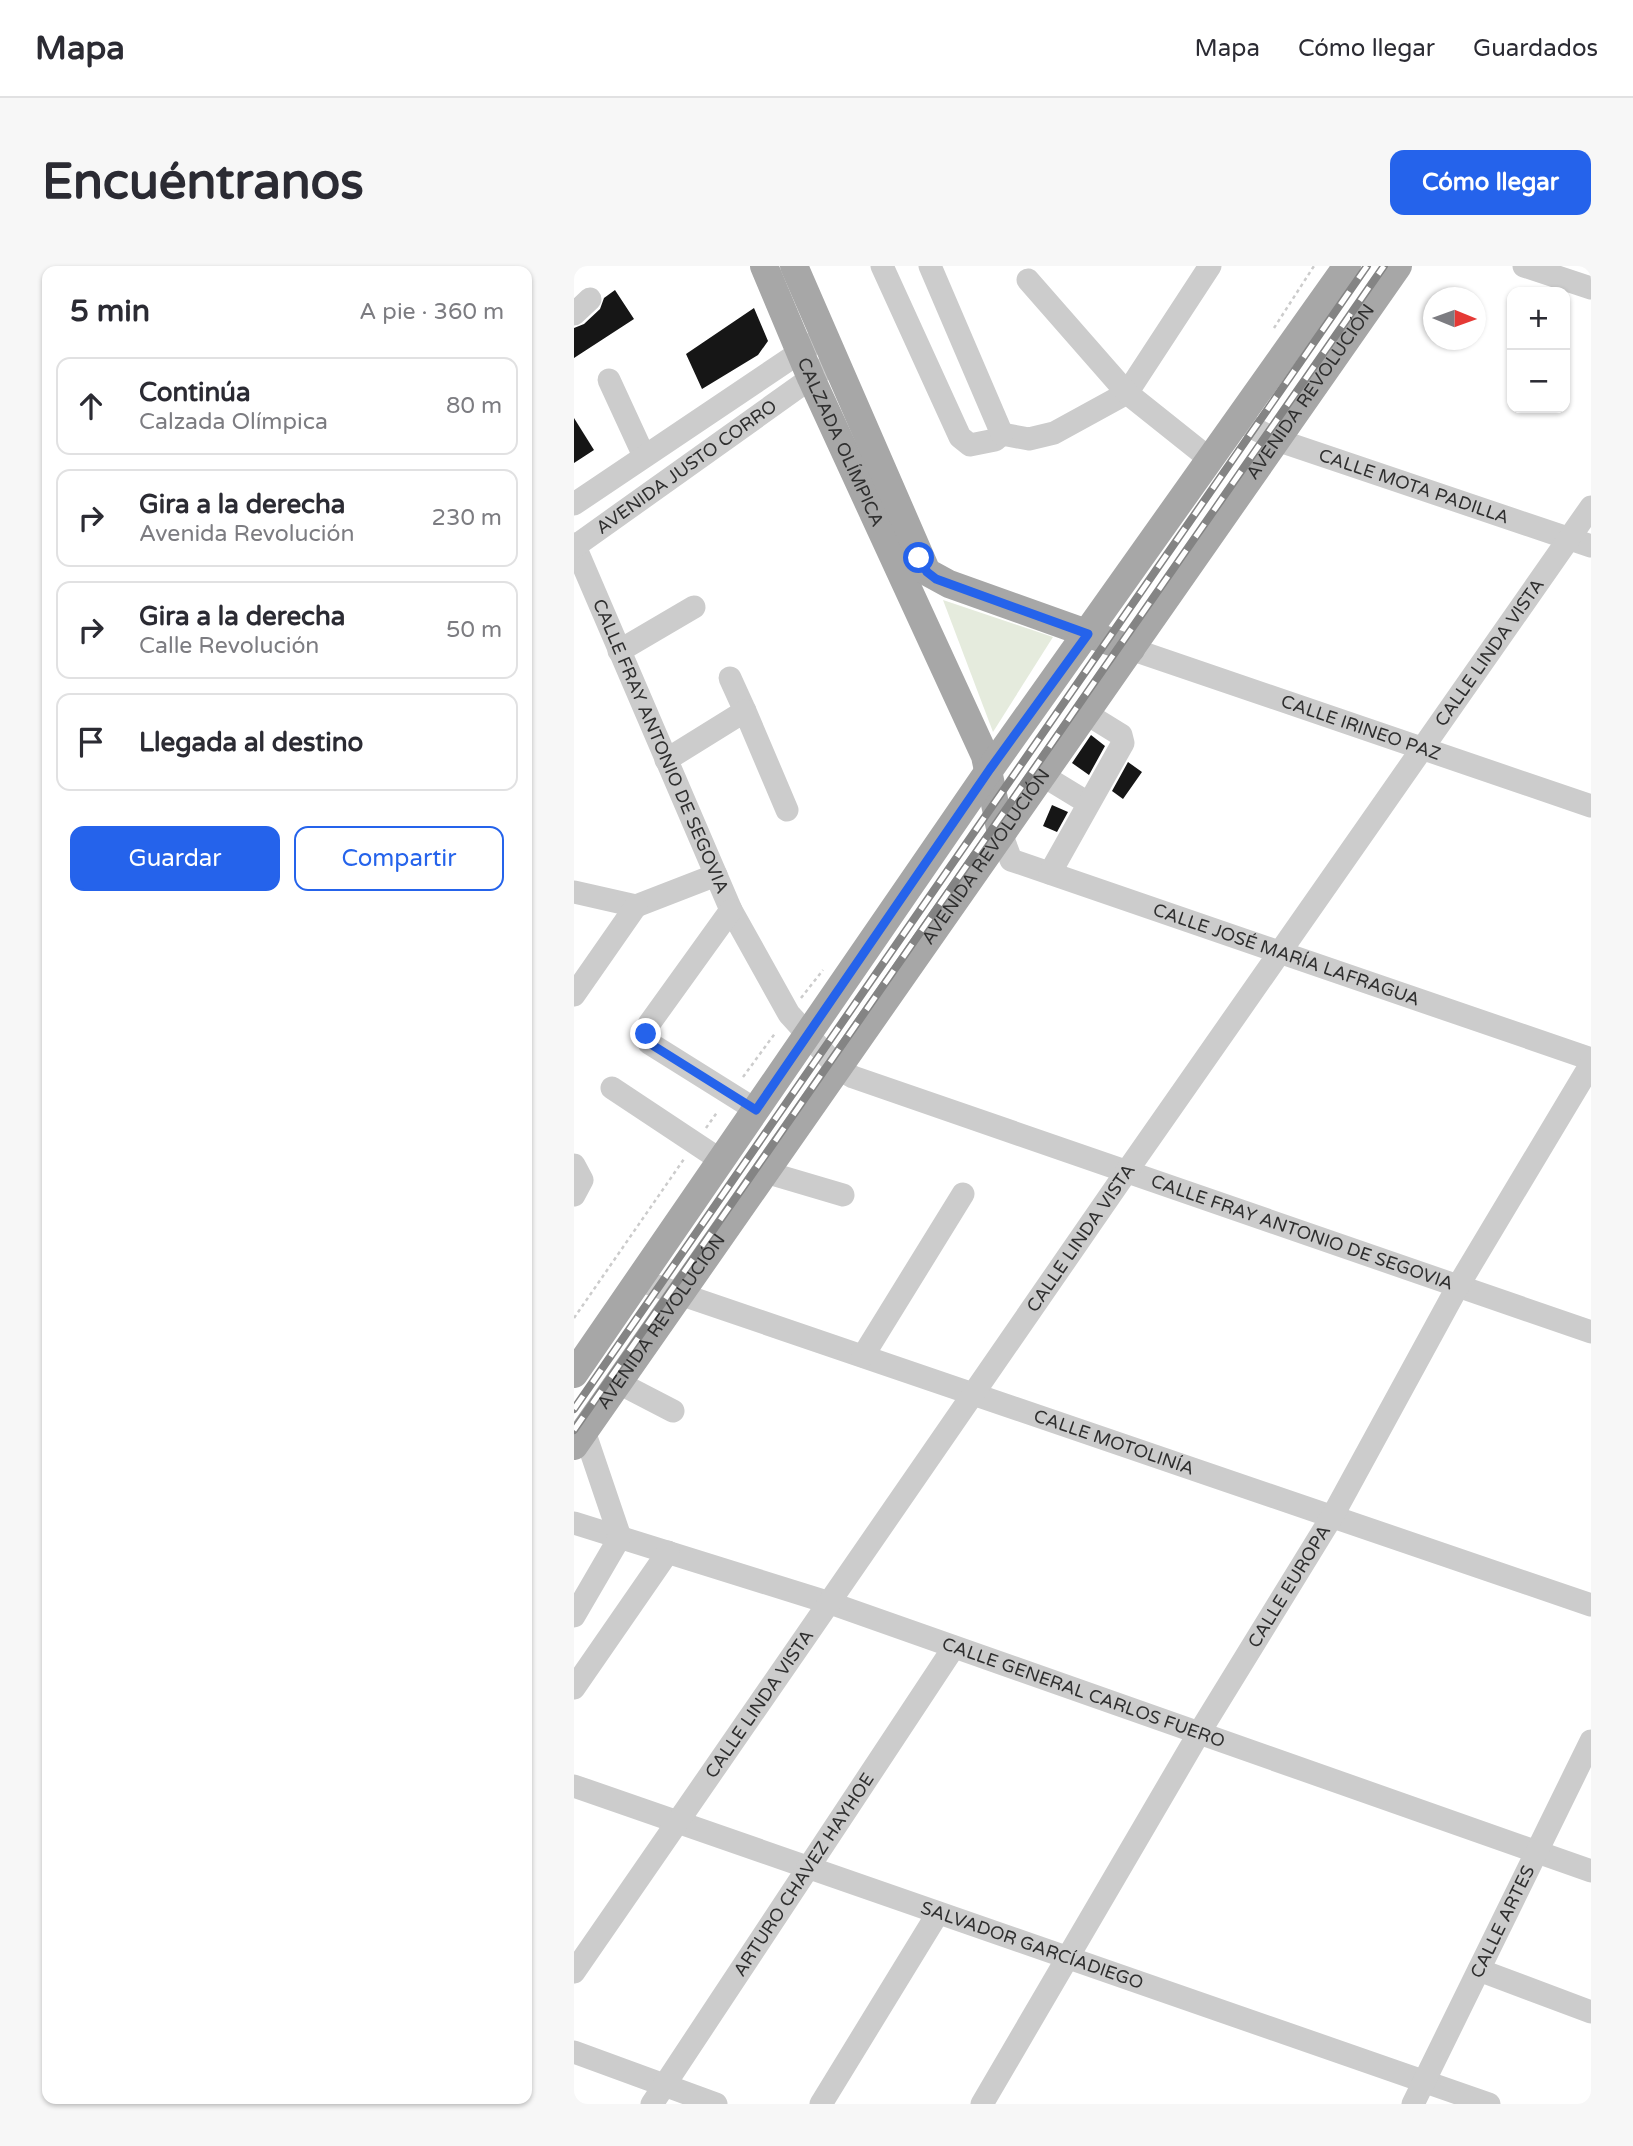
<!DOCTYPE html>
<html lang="es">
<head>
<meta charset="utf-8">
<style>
  body { margin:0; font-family:"Varela Round",sans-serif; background:#f7f7f7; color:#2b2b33 }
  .controls { position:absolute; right:21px; top:21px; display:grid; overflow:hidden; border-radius:14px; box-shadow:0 2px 5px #0004 }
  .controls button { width:63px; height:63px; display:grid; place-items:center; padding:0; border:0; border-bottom:2px solid #e1e1e2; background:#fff; color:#2b2b33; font:35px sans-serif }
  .compass { position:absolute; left:849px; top:21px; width:63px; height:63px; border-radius:50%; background:#fff; box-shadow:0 2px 5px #0004; rotate:91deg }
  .stop { position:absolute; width:21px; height:21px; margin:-16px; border:5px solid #2563eb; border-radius:50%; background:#fff }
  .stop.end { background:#2563eb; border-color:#fff; box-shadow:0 2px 7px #0008 }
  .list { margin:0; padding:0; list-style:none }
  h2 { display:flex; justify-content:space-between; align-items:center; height:91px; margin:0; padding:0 28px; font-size:30px }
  h2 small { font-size:23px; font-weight:400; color:#7c7c81 }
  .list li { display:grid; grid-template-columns:46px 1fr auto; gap:21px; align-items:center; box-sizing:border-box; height:98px; margin:0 14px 14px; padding:0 14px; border:2px solid #e1e1e2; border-radius:14px }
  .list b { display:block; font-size:26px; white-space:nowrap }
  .list p { margin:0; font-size:23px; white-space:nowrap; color:#7c7c81 }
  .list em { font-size:23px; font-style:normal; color:#7c7c81 }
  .actions { display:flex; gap:14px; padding:21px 28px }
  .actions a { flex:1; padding:16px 0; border:2px solid #2563eb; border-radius:14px; text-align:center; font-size:24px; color:#2563eb }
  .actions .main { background:#2563eb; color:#fff }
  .icon { flex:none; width:38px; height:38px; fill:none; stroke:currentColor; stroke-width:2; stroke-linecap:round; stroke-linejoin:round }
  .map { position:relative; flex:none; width:1017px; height:1838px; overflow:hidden; border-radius:14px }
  header { display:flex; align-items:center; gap:42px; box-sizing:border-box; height:98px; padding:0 35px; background:#fff; border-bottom:2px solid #e1e1e2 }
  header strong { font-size:33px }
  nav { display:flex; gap:38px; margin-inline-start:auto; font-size:24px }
  .intro { display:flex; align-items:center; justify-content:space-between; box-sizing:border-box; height:168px; padding:0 42px }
  h1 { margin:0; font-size:49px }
  .button { padding:18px 32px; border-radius:14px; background:#2563eb; color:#fff; font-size:24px; font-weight:700 }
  main { display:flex; gap:42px; padding:0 42px }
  aside { flex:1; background:#fff; border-radius:14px; box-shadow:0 2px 5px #0004 }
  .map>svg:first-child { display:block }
</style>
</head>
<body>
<header>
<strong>Mapa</strong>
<nav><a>Mapa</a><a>Cómo llegar</a><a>Guardados</a></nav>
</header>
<div class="intro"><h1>Encuéntranos</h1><a class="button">Cómo llegar</a></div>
<main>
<aside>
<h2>5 min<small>A pie · 360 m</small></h2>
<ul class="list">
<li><svg class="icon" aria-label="ahead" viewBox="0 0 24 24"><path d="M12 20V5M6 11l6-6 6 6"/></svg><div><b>Continúa</b><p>Calzada Olímpica</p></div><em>80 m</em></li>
<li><svg class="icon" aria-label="right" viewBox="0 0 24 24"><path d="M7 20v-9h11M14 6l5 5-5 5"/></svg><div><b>Gira a la derecha</b><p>Avenida Revolución</p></div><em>230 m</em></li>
<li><svg class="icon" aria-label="right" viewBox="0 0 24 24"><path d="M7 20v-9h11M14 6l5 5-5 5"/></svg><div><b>Gira a la derecha</b><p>Calle Revolución</p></div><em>50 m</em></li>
<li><svg class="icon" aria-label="arrive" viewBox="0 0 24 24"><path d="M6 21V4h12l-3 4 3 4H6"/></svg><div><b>Llegada al destino</b></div></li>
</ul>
<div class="actions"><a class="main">Guardar</a><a>Compartir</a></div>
</aside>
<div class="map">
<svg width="1017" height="1838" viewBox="0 0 1017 1838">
  <rect width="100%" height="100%" fill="#fff"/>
  <path fill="#e5ebdd" d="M369 334 479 371 419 466Z"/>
  <path fill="#161616" d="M41 24 60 53 0 92V62L10 58 26 43 30 32Z
    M180 42 194 75 184 89 128 123 112 88Z
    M0 152 20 184 0 197Z
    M517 469 531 480 515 509 498 497Z
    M554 496 568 506 549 533 538 525Z
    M478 539 494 546 483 566 469 560Z"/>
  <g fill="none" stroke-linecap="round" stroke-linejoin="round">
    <path stroke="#ccc" stroke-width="2.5" stroke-dasharray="3.5 3.5" stroke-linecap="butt" d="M700 62 740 0
      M227 732 249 704
      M169 811 202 766
      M132 862 144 845
      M0 1052 110 893"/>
    <g stroke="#ccc" stroke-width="23">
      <path d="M308 0 386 171 396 179 421 174 428 168 455 173 480 167 553 127 636 0"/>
      <path d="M356 0 428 168"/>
      <path d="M950 0 1017 22"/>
      <path d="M454 14 553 127 637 194"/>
      <path d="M0 48 16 33"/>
      <path d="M35 114 70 190"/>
      <path id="s1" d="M665 155 703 174 1017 280"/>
      <path d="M0 238 250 70"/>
      <path id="s2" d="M0 278 157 644 215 748 265 803 279 811 1017 1066"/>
      <path id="s3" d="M0 281 251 102"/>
      <path id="s4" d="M557 383 1017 540"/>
      <path d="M45 385 120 341"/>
      <path d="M156 412 171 445"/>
      <path d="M92 494 171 445 213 544"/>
      <path d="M468 509 514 537"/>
      <path id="s5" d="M427 567 437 594 1017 793"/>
      <path d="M476 607 549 477 547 469 513 448"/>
      <path d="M0 626 62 640 142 609"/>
      <path d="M157 644 75 758 72 768 75 777 182 844"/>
      <path d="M0 729 62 640"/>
      <path d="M38 822 148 895"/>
      <path d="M0 899 8 914 0 929"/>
      <path d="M191 906 269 929"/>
      <path id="s6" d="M65 1014 1017 1339"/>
      <path d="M289 1090 389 928"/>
      <path d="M43 1116 99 1145"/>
      <path id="s7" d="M0 1257 256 1337 1017 1605"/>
      <path d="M0 1350 46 1271 10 1165"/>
      <path d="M0 1422 94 1286"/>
      <path id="s8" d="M0 1520 915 1838"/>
      <path d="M905 1704 1017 1746"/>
      <path id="s9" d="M0 1706 553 905 1017 241"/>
      <path d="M0 1786 142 1838"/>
      <path id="s10" d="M78 1838 380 1381"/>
      <path d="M247 1838 364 1647"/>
      <path id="s11" d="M408 1838 625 1467 759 1249 884 1020 1017 798"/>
      <path id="s12" d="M839 1838 1017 1475"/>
    </g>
    <g stroke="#a7a7a7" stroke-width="28">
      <path id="s13" d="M190 0 237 112 411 490 427 567"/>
      <path d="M220 0 353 306 375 318 557 383"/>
      <path d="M0 1108 416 503 773 0"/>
      <path id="s14" d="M0 1180 824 0"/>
    </g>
    <defs>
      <path id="rail" d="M0 1143 793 0
        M0 1164 810 0"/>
    </defs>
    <use href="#rail" stroke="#848484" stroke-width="8"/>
    <use href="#rail" stroke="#fff" stroke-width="5" stroke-dasharray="16" stroke-linecap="butt"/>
  </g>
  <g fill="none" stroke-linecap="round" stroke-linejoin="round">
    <path stroke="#2563eb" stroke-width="9" d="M72 768 75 777 182 844 416 503 514 368 362 313 353 306 345 292"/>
  </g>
  <g text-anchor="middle" stroke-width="7" stroke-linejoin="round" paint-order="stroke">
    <g font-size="18" fill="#2f2f2f" stroke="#fff">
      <text dy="6" stroke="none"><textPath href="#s14" startOffset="1286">AVENIDA REVOLUCIÓN</textPath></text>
      <text dy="6" stroke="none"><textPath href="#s13" startOffset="192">CALZADA OLÍMPICA</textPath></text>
      <text dy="6" stroke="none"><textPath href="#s3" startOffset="138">AVENIDA JUSTO CORRO</textPath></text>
      <text dy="6" stroke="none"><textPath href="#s1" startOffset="187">CALLE MOTA PADILLA</textPath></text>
      <text dy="6" stroke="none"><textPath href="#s9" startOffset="1606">CALLE LINDA VISTA</textPath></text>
      <text dy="6" stroke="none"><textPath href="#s4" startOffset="243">CALLE IRINEO PAZ</textPath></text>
      <text dy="6" stroke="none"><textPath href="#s2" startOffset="220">CALLE FRAY ANTONIO DE SEGOVIA</textPath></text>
      <text dy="6" stroke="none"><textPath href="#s14" startOffset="719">AVENIDA REVOLUCIÓN</textPath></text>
      <text dy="6" stroke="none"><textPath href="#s5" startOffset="320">CALLE JOSÉ MARÍA LAFRAGUA</textPath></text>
      <text dy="6" stroke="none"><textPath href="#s2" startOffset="1083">CALLE FRAY ANTONIO DE SEGOVIA</textPath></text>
      <text dy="6" stroke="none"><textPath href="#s9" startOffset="892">CALLE LINDA VISTA</textPath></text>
      <text dy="6" stroke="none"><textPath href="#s14" startOffset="152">AVENIDA REVOLUCIÓN</textPath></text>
      <text dy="6" stroke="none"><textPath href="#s6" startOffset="502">CALLE MOTOLINÍA</textPath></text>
      <text dy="6" stroke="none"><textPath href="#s11" startOffset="602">CALLE EUROPA</textPath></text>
      <text dy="6" stroke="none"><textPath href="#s7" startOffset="537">CALLE GENERAL CARLOS FUERO</textPath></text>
      <text dy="6" stroke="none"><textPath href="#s9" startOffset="326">CALLE LINDA VISTA</textPath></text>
      <text dy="6" stroke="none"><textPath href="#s10" startOffset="275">ARTURO CHAVEZ HAYHOE</textPath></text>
      <text dy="6" stroke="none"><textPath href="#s12" startOffset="203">CALLE ARTES</textPath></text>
      <text dy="6" stroke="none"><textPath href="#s8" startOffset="485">SALVADOR GARCÍADIEGO</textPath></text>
    </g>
  </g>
</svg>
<div class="controls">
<button>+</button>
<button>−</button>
</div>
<svg class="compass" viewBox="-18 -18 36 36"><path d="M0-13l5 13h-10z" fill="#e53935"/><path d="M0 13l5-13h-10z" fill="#7c7c81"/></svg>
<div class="stop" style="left:345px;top:292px"></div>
<div class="stop end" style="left:72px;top:768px"></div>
</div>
</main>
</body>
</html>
